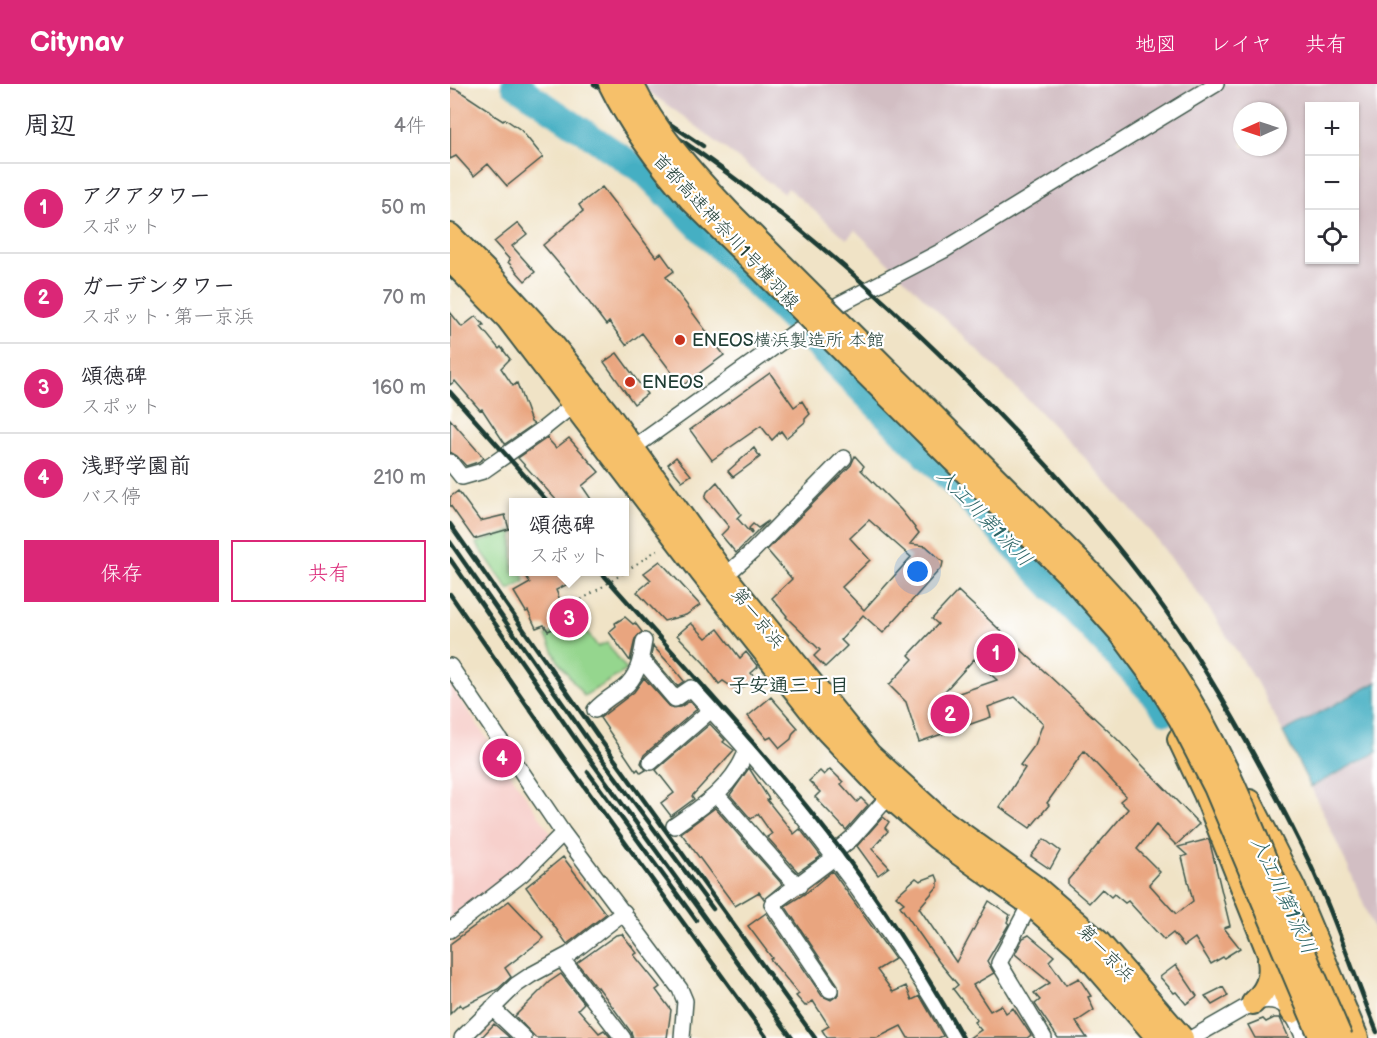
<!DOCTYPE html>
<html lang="ja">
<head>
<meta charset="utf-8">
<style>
  body { margin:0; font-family:"Balsamiq Sans","Klee One",sans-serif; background:#f7f7f7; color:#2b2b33 }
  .controls { position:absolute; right:18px; top:18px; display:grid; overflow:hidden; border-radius:0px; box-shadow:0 2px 4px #0004 }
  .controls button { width:54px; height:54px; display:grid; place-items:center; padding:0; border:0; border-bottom:2px solid #e1e1e2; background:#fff; color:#2b2b33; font:30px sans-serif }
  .compass { position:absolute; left:783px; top:18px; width:54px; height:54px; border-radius:50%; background:#fff; box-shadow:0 2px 4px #0004; rotate:267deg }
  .you { position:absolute; left:468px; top:488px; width:21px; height:21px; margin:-15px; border:4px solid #fff; border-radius:50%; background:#1a73e8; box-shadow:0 0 0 9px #1a73e833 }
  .badge { display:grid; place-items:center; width:39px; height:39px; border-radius:50%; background:#db2777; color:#fff; font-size:20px; font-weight:700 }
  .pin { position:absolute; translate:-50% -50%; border:3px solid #fff; box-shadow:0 2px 6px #0006 }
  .popup { position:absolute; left:59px; top:414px; width:120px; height:78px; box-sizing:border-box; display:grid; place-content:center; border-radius:0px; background:#fff; filter:drop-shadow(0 2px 4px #0005); font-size:20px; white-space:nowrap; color:#7c7c81 }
  .popup b { font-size:22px; color:#2b2b33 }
  .popup::after { content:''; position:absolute; left:50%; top:100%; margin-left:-12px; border:12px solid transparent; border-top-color:#fff }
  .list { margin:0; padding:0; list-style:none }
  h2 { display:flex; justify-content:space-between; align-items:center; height:78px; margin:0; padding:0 24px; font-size:26px }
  h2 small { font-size:20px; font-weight:400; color:#7c7c81 }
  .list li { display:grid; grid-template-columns:39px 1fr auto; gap:18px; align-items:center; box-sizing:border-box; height:90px; padding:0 24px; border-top:2px solid #e1e1e2 }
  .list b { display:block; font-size:22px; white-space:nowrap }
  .list p { margin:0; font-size:20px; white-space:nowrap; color:#7c7c81 }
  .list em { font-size:20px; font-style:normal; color:#7c7c81 }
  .actions { display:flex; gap:12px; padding:18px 24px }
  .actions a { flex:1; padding:14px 0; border:2px solid #db2777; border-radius:0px; text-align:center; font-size:21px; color:#db2777 }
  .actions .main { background:#db2777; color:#fff }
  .icon { flex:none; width:33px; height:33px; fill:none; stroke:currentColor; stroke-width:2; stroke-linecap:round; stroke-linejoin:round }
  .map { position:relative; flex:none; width:927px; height:954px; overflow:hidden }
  header { display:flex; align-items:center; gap:36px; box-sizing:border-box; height:84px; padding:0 30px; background:#db2777; color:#fff }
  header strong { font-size:28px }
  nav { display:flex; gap:33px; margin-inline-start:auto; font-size:21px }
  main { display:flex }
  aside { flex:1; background:#fff }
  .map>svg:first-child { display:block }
</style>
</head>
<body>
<header>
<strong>Citynav</strong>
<nav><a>地図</a><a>レイヤ</a><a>共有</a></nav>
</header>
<main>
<aside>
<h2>周辺<small>4件</small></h2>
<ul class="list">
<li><span class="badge">1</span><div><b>アクアタワー</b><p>スポット</p></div><em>50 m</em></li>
<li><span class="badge">2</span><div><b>ガーデンタワー</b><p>スポット · 第一京浜</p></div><em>70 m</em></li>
<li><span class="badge">3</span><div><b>頌徳碑</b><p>スポット</p></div><em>160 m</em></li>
<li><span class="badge">4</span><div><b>浅野学園前</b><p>バス停</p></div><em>210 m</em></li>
</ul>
<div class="actions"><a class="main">保存</a><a>共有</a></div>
</aside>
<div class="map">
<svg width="927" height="954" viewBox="0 0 927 954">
  <rect width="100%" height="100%" fill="#fff"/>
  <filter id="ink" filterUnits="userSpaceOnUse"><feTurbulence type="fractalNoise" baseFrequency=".0167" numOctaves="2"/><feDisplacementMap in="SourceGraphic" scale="12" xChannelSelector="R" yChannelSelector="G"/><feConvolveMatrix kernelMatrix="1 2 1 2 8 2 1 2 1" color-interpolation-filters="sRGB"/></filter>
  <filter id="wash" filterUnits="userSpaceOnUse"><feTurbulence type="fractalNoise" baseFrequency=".008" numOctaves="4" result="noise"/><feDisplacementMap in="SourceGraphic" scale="24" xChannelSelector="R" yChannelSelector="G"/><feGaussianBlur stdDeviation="1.35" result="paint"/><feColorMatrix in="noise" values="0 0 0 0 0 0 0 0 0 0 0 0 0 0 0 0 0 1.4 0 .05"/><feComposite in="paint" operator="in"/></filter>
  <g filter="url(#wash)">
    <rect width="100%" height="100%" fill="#f0e3c6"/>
    <path fill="#f7d0cc" d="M0 600 103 752 0 839Z"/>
    <path fill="#d2bec3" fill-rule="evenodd" d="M188 0H927V598L833 648 806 597 754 517 699 446 636 375 579 317 405 146 397 155 338 104 334 110 237 35ZM860 22H904V176H860ZM792 27H828V63H792Z
      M927 668V854L903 794 861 703Z"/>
    <path fill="#95d68e" stroke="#5a8a61" stroke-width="1.5" d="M63 447V488H73L75 497 59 506 26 459Z
      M128 536 148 563 157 559 177 586 134 612 108 577 96 552Z"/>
    <path fill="#44afc3" stroke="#32767c" stroke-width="1.5" d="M927 598V668L861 703 833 648Z"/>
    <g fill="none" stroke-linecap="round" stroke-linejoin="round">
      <path stroke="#44afc3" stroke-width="26" d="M64 0 195 89 504 400 699 606 717 628"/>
    </g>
    <g id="blocks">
      <path fill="#e9a57f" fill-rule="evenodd" d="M0 4 8 6 40 27 45 32 53 37 55 35 71 46 93 73 57 102 38 80 24 92 6 72 0 75Z
        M152 103 206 173 211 169 224 187 216 193 274 271 232 302 192 249 176 261 159 238 156 241 121 194 93 161 133 127 129 121Z
        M68 139 77 150 62 162 85 188 75 197 58 178 60 176 44 158Z
        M0 228 12 243 26 232 34 241 31 243 49 265 51 263 60 275 51 284 63 302 67 299 81 338 84 340 55 360 32 325 30 326 5 297 0 301Z
        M167 269 197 310 184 320 154 278Z
        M320 289 344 323 352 317 360 330 355 335V338L336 354 331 347 322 356 311 342 262 376 240 346Z
        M0 335 34 374 28 378 16 382 7 372 0 368Z
        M97 354 106 364 119 354 149 388 132 402 143 418H108L68 374Z
        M304 364 310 373 283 393 278 387Z
        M405 372 414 382 411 386 451 426 469 449 460 460 476 462 493 478 492 483 433 549 413 531 391 556 397 562 375 583 364 572 370 566 336 533 337 532 322 514 342 495 317 466 401 381ZM419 436 461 473 414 526 392 503 420 476 400 454Z
        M226 373 241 391 232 397 218 380Z
        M267 398 291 430 287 434 301 450 302 449 299 444 303 440 308 444 318 437 286 469 271 451 279 443 255 414 257 408Z
        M8 407 30 437 55 431 59 445 24 455 0 421V413Z
        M210 477 250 521 236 531 214 537 187 508 201 496 194 489Z
        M74 488H122L126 496 106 506 115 528 110 530 114 540 98 547 94 541 86 544 78 527 76 528 64 508 80 499Z
        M508 507 667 655 749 740 726 761 706 741 687 765 710 788 699 800 726 830 743 817 732 773 737 771 728 763 759 755 780 842 774 844 790 864 774 874 773 873 761 880 745 854 734 862 723 849 714 856 678 817 675 819 664 810 661 813 652 805 639 819 618 801V796L678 725 670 717 676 712 634 667 597 719 599 721 580 744 550 723 575 684 570 681 585 661 593 639 565 613 538 623 541 633 469 658 456 618 439 601 463 575 459 571 488 540 482 535ZM524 575 547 596 486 617Z
        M175 533 183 540 185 539 192 548 185 555 180 577 159 548 166 542 165 539Z
        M241 539 256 554 268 545 290 574 296 568 308 583 301 589 305 594 288 607 273 597 269 600 254 579 227 551Z
        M203 562 225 586 234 597 227 602 201 572Z
        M194 594 221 624 230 623 240 617 247 625 194 671 191 679 196 686 191 689 188 685 186 687 150 634 184 608Z
        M321 613 348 644 343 649 341 655 330 664 321 653 317 655 298 632Z
        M260 640 275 656 273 658 284 666 242 712 244 715 221 732 211 719 224 709 206 686Z
        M299 684 319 715 317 716 344 750 350 745 371 772 348 788 317 753 322 750 308 730 301 735 280 711Z
        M380 685 393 698 391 700 407 718 411 714 418 721 396 746 365 713 370 708 359 697 370 687 374 691Z
        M265 724 332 800 314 815 309 808 285 822 231 749Z
        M433 733 439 738 435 744 438 747 422 765 439 783 428 791 407 762Z
        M594 755 610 767 600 785 581 772Z
        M113 773 156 830 117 860 76 803Z
        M382 787 445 875 427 886 443 908 456 902 462 916 470 912 493 952 488 954H458L451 942 427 954H377L372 946 379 942 363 917 355 922 346 912 349 910 320 875 322 874 298 842 316 829 372 912 381 916 388 911V901L335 822 356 809Z
        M486 791 488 796V802L469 824 506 878 539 817 560 831 557 838 559 840 537 877 544 889 523 901 540 927 551 921 556 929 563 924 581 951 577 954H519L531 946 524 938 527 936 503 905 508 901 489 878 450 822 454 819 446 812 466 794 470 797Z
        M59 817 94 854 55 884 61 893 48 905 12 923 10 920 0 930V860Z
        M172 850 187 869 184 871 210 903 206 906 221 926 217 954H183L181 948 148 903 147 904 127 879 166 851Z
        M579 851 604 872 599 877 616 901 629 894 641 912 638 913 644 926 626 938 637 954H608L585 920 590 916 584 909 600 899 565 870 573 854Z
        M726 881 747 912 736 920 726 908 724 909 710 893Z
        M111 890 134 919 128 925 149 949 154 946 161 954H86L65 932 99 898Z
        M773 903 778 912 762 921 755 912Z
        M824 934H830L839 954H805L798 941 813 935 816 938Z
        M44 940 60 954H31Z"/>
    </g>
  </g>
  <g filter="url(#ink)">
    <use href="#blocks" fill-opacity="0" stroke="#3e564a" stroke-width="1.5"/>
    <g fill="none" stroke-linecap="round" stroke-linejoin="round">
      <defs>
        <path id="minor" d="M176 369 348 246 388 221 494 166 766 0
          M0 378 12 393 33 387 93 345 123 321
          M275 492 302 468 394 374
          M191 575 225 615 241 604 261 626
          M0 582 113 749 230 905 235 917 232 954
          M145 626C153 617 162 612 172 605 188 594 191 575 194 557
          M201 678 261 626C323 693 380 764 432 839 458 876 484 914 505 954
          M267 711 336 790 349 802
          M224 742C253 722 285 701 297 665
          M383 770 402 754 439 712
          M580 820 549 879 594 954
          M0 846 72 790 113 749
          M112 875 173 954
          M380 906 322 820 385 773
          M42 924 74 954
          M12 954 66 901 81 891 120 870 174 828
          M742 954 803 919C835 909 843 929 854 954"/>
        <path id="highway" d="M0 151 43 194 96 252 159 331 275 492 419 670 488 733 588 805 648 857 732 954
          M0 176 58 235 252 489 377 647 442 715 487 754 580 820 629 863 708 954
          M729 655 755 710 842 928
          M800 717 844 804 907 954
          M803 919C816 907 822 895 819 876"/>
      </defs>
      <use href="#minor" stroke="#3e564a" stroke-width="18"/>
      <use href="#highway" stroke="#3e564a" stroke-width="26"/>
      <path stroke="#3e564a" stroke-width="2" stroke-dasharray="1.5 4.5" stroke-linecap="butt" d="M121 522 160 498 210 464"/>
      <use href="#minor" stroke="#fff" stroke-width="15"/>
      <use href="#highway" stroke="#f6c06b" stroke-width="22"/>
      <path stroke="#1f3d34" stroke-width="4.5" d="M144 0C296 91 435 210 557 339 631 416 702 498 757 590 791 645 822 703 851 761 881 821 902 886 927 948
        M168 5 253 62
        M0 308 98 418
        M0 440 147 651 365 954
        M0 458 138 656 263 825
        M0 475 131 663 342 954
        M151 488C234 582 321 673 397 774 440 831 477 892 513 954
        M0 510 113 673 317 954
        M138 688 246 836"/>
      <defs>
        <path id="highway-bridge" d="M160 0C181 43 209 80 241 116L620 492 669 547 711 604 730 635 765 703 871 954
          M182 0C205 48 242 89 279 128L632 480C665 514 696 549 723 589 768 657 798 732 828 807 848 856 870 905 891 954"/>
      </defs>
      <use href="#highway-bridge" stroke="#3e564a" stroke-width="26" stroke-linecap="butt"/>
      <use href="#highway-bridge" stroke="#f6c06b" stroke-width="22"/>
    </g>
  </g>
  <g fill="#c8321e" stroke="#fff" stroke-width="2">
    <circle cx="230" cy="256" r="6"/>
    <circle cx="180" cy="298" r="6"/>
  </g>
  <g text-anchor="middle" stroke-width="4.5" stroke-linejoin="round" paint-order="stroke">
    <g font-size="18" fill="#1f3d34" stroke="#fff">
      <text transform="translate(276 147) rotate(47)" y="6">首都高速神奈川1号横羽線</text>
      <text transform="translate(308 534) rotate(51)" y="6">第一京浜</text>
      <text transform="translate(656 869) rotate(46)" y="6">第一京浜</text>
    </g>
    <g font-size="18" fill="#1f3d34" stroke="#fff" text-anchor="start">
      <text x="242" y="262">ENEOS横浜製造所 本館</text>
      <text x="192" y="304">ENEOS</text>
    </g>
    <g font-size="20" font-style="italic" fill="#2c6566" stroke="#fff">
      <text transform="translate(535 433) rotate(46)" y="7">入江川第1派川</text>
      <text transform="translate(834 811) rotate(65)" y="7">入江川第1派川</text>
    </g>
    <g font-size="20" font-weight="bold" fill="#1f3d34" stroke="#fff">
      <text x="339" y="608">子安通三丁目</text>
    </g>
  </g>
</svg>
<div class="controls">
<button>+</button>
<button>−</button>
<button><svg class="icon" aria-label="locate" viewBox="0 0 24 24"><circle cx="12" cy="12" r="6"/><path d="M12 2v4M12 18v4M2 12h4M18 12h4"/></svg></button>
</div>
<svg class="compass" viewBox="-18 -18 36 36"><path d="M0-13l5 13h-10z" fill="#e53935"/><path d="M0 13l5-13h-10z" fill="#7c7c81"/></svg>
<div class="you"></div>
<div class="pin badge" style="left:546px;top:569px">1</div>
<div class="pin badge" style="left:500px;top:630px">2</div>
<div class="pin badge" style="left:119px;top:534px">3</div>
<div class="popup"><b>頌徳碑</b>スポット</div>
<div class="pin badge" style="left:52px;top:674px">4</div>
</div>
</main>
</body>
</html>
